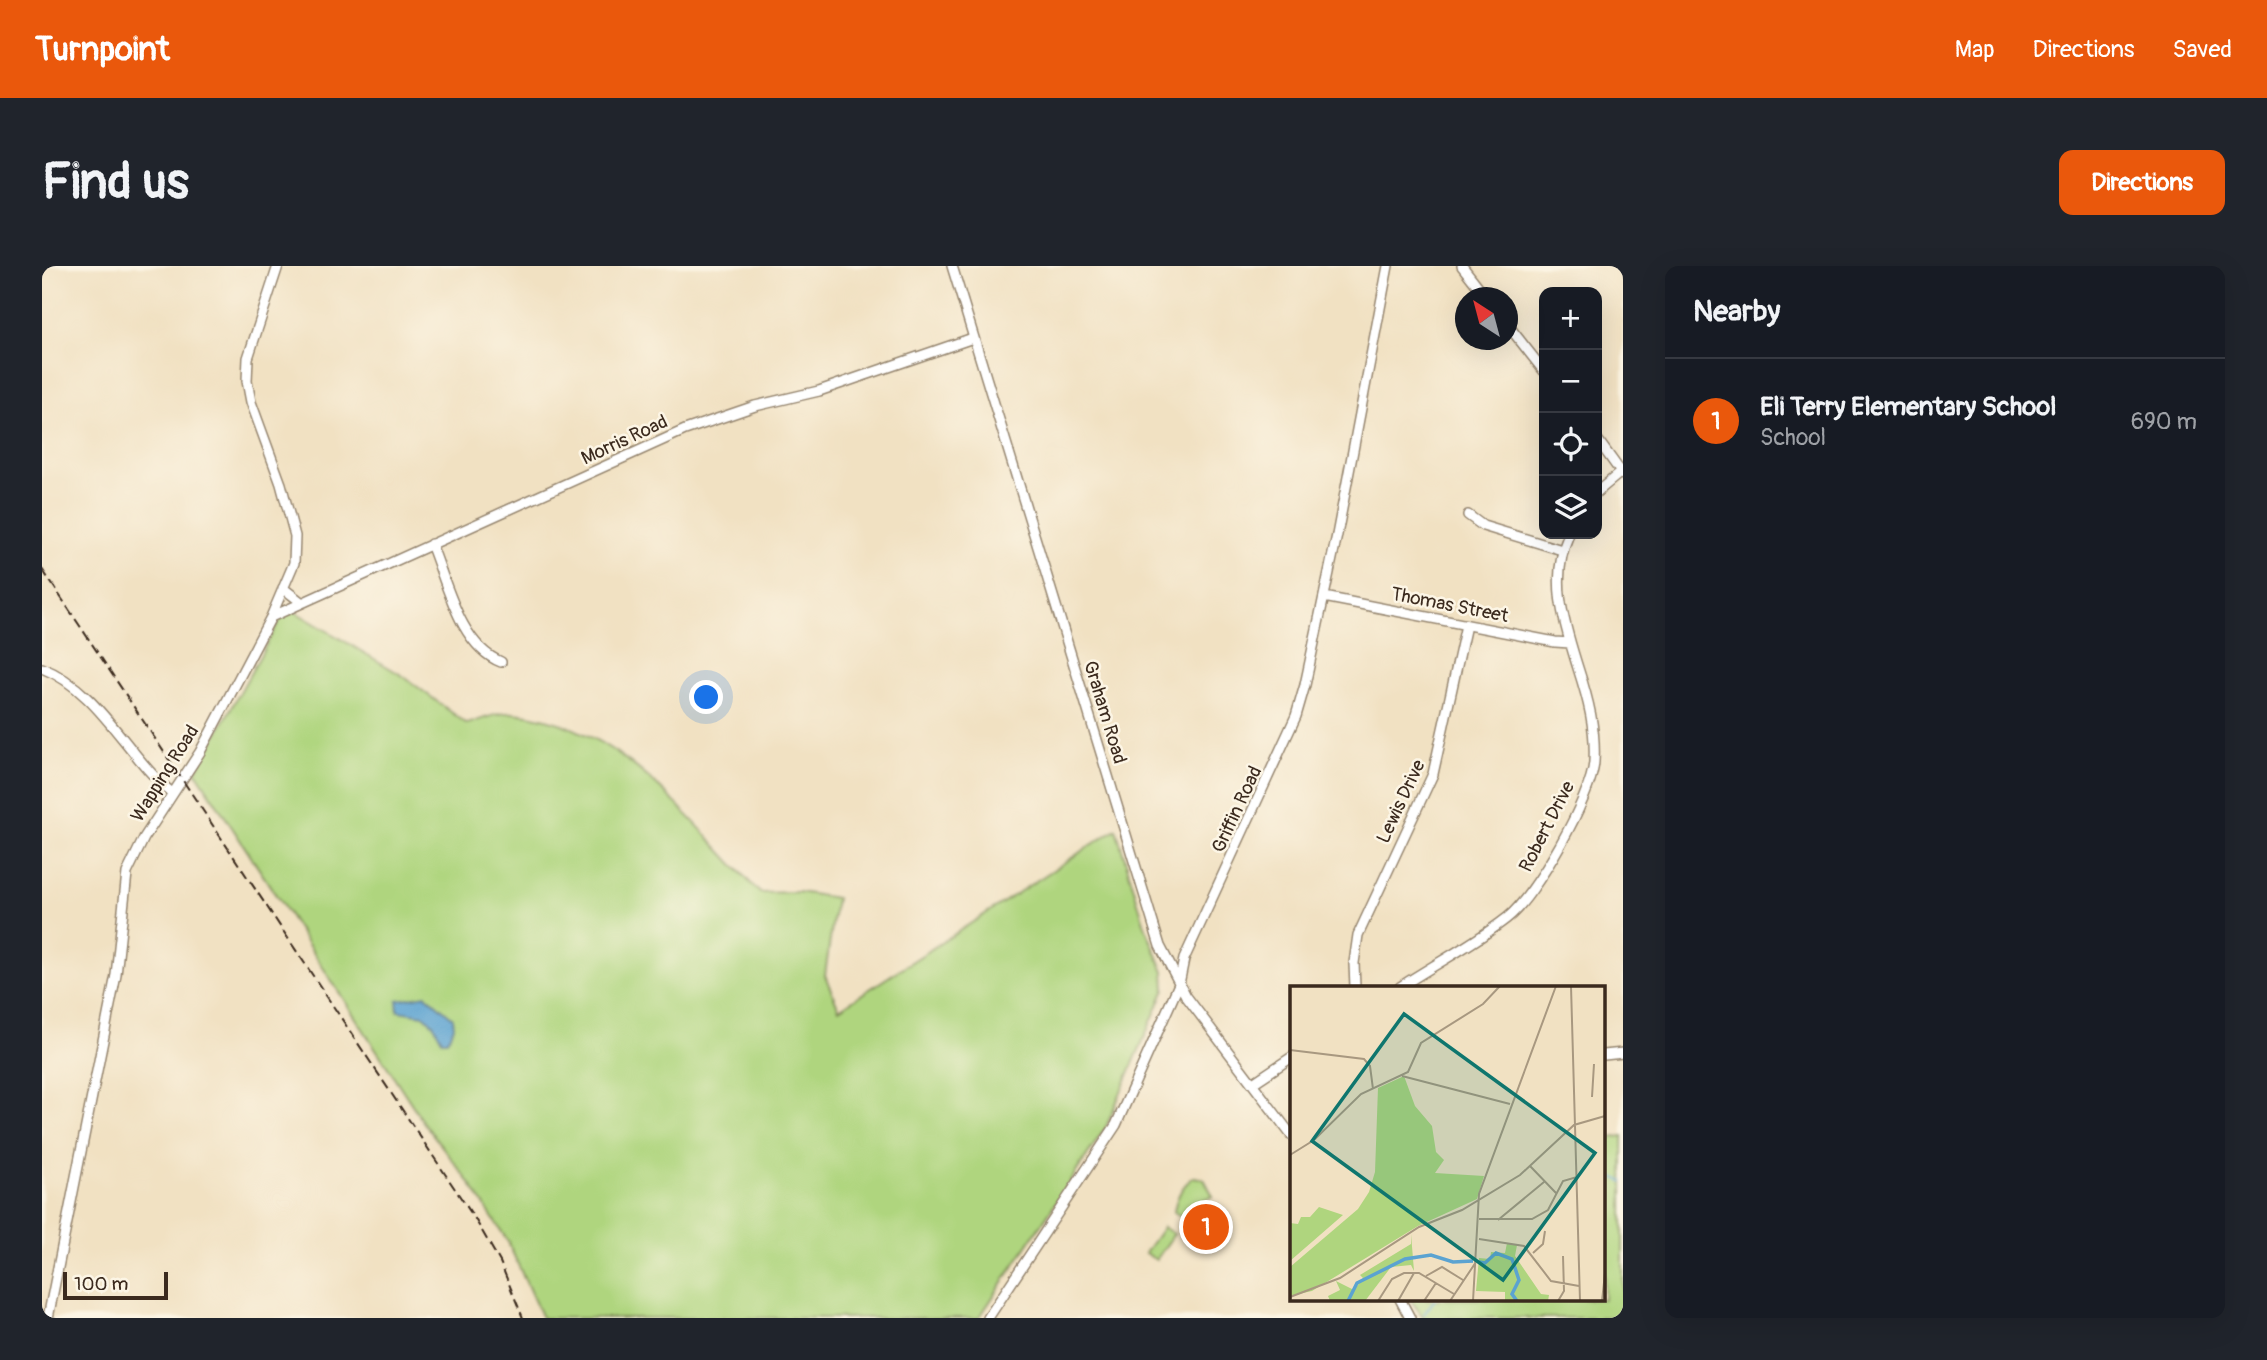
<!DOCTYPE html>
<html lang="en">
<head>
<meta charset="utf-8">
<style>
  body { margin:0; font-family:Pangolin,sans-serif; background:#20242c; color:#f1f3f6 }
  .controls { position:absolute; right:21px; top:21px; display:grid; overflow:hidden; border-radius:14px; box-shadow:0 7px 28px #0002 }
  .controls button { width:63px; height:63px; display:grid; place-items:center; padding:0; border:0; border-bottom:2px solid #363941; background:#171b24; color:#f1f3f6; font:35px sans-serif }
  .compass { position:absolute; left:1413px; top:21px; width:63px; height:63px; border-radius:50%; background:#171b24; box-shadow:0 7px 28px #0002; rotate:324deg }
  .scale { position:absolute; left:21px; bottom:18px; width:105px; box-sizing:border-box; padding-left:7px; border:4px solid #3b2a1e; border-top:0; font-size:19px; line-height:24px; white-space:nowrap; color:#3b2a1e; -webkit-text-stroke:5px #fcf5e5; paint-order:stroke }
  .you { position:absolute; left:665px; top:432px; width:24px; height:24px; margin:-18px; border:5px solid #fff; border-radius:50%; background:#1a73e8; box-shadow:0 0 0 10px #1a73e833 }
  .badge { display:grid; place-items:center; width:46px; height:46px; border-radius:50%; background:#ea580c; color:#fff; font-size:23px; font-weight:700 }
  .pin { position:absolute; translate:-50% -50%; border:4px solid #fff; box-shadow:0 2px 7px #0006 }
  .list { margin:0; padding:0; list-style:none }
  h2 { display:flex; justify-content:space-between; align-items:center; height:91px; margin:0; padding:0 28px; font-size:30px }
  h2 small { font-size:23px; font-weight:400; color:#9ea1a6 }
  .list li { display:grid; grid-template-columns:46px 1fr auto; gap:21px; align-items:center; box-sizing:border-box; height:126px; padding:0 28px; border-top:2px solid #363941 }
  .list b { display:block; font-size:26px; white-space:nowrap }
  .list p { margin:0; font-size:23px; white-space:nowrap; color:#9ea1a6 }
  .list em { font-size:23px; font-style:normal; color:#9ea1a6 }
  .icon { flex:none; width:38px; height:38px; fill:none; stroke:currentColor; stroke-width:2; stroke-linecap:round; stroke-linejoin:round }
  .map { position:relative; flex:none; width:1581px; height:1052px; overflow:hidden; border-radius:14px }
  header { display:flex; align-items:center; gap:42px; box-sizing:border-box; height:98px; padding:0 35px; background:#ea580c; color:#fff }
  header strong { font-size:33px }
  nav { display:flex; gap:38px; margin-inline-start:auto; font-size:24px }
  .intro { display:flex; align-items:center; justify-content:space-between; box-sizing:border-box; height:168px; padding:0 42px }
  h1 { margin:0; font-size:49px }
  .button { padding:18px 32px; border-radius:14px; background:#ea580c; color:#fff; font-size:24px; font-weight:700 }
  main { display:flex; gap:42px; padding:0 42px }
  aside { flex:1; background:#171b24; border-radius:14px; box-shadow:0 7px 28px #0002 }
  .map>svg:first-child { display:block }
</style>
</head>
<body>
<header>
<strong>Turnpoint</strong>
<nav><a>Map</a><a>Directions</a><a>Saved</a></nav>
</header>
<div class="intro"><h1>Find us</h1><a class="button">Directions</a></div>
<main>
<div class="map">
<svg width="1581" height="1052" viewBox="0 0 1581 1052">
  <rect width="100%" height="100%" fill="#fcf5e5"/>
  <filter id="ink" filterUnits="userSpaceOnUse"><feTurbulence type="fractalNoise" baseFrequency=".0143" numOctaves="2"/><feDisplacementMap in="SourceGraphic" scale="14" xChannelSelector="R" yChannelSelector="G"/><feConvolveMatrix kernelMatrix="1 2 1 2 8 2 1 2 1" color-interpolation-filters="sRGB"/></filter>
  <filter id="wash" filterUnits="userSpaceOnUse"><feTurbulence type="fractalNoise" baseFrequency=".00686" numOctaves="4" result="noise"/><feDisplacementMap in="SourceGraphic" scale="28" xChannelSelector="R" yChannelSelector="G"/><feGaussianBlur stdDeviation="1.57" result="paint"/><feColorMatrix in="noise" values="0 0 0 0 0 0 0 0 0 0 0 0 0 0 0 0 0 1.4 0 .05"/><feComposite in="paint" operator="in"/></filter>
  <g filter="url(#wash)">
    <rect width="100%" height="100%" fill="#f1e1c2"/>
    <path fill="#afd57e" stroke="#75804e" stroke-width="2" d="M245 341 361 410 425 458C439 454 458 445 472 447 579 457 649 556 718 627L757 626 794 632 783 709 797 743 1074 563 1104 663 1122 706 1123 723 1064 861 937 1052H500L465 974 428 917 382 857 154 506Z
      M1581 870V1052H1382L1368 1033H1562V873Z
      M1152 911 1162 913 1171 930 1152 938 1139 951 1132 946C1134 932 1140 919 1152 911Z
      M1121 961 1132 968 1114 994 1103 987Z"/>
    <path fill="#5ba3d1" stroke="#4b6678" stroke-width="2" d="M384 729 411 752 412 761 405 774H400L392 759 382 749 356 745 355 734Z"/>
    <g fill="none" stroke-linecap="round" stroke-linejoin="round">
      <path stroke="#5ba3d1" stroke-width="2" d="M1562 908 1581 915
        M1382 1048 1393 1033"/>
    </g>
  </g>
  <g filter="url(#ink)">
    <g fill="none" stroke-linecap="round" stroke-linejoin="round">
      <defs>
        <path id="minor" d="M910 0 1118 680 1144 730 1250 870
          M1420 0 1445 32
          M1465 58 1502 105
          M1555 173 1581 209
          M1555 226 1579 206
          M1426 249 1441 260 1520 284
          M389 278C405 317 418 380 459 396
          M241 322 259 336
          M1282 331 1513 376 1528 377
          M229 351 643 164 713 140 777 125 931 72
          M0 402C57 424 85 490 130 527
          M1313 721 1312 697 1316 669 1391 508 1424 359
          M1358 721C1393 698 1432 678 1465 652 1493 631 1550 530 1552 496 1554 462 1546 433 1536 402 1522 357 1507 313 1527 268
          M1562 789 1581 787
          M1211 817 1250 791
          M1358 1033 1368 1052
          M6 1052 74 709 85 607 102 572 158 486 229 351 252 297 253 270 239 218 209 136 205 115 206 92 236 0
          M946 1052 1074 859 1137 718 1142 693 1254 450 1263 419 1295 269 1346 0"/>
      </defs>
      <use href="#minor" stroke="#968670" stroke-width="12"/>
      <use href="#minor" stroke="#fff" stroke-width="9"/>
      <path stroke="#3b2a1e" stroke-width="2" stroke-dasharray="10 5" stroke-linecap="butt" d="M0 303 433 953 458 996 481 1052"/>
    </g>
  </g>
  <g text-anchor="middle" stroke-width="5" stroke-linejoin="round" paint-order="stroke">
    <g font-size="19" fill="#3b2a1e" stroke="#fcf5e5">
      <text transform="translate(582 173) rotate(-25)" y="7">Morris Road</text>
      <text transform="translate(1408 338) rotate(11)" y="7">Thomas Street</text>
      <text transform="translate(1064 446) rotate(73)" y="7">Graham Road</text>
      <text transform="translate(122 507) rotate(-58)" y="7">Wapping Road</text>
      <text transform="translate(1358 535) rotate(-65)" y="7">Lewis Drive</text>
      <text transform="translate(1194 543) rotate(-65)" y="7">Griffin Road</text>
      <text transform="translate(1504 560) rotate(-63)" y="7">Robert Drive</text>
    </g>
  </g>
  <g transform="translate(1248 720)">
    <rect width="315" height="315" fill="#f1e1c2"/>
    <path d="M114 90 125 120 142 140 146 166 154 174 145 187 194 190 187 213 128 240 22 305 0 310V281L68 223 79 206 85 186 88 102ZM29 221 53 229 0 275V237L8 238 11 231H20ZM121 248 124 285 121 279 101 281 75 315H40L38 310 50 304 46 295 64 304 73 292 70 289 121 258ZM217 257 227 259 225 270 251 308 259 309 258 315H215V306L186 305 189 272 200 273 201 266 215 267Z" fill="#afd57e"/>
    <path fill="none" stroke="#5ba3d1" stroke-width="3.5" d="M189 276 195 277 206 267 222 273 229 294 222 308 227 315M58 315 67 297 115 273 141 269 163 276 183 275"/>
    <path fill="none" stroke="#a89880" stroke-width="2" d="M281 0 290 315M0 64 74 73 80 80 83 103M112 90 220 118M302 111 304 78M0 169 24 154 71 108 118 86 131 57 193 18 210 0M240 180 266 207M189 233H242L258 224 273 195 287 191M208 234 254 196M189 253 234 260 261 295 289 300M243 267 253 258 255 245M136 290 152 281 173 294M0 311 50 292 129 241 172 224 230 189 284 139 315 130M88 315 102 293 114 287H129L164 308M108 315 124 287M134 315 146 297M160 315 186 276M183 315 189 208 266 0M268 315 274 305 273 270M312 315 315 287"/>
    <path fill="#0f766e" fill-opacity="0.15" stroke="#0f766e" stroke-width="3.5" d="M114 28 305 167 213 294 22 155Z"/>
    <rect width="315" height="315" fill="none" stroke="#3b2a1e" stroke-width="3.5"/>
  </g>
</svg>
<div class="controls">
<button>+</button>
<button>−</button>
<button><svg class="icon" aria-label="locate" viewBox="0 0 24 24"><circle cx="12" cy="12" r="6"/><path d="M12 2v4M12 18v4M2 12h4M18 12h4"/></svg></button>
<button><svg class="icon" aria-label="layers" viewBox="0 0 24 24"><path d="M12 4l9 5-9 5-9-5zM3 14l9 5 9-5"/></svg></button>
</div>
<svg class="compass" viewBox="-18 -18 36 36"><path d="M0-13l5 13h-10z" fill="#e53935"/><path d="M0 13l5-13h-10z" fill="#9ea1a6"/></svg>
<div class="scale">100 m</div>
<div class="you"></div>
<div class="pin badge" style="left:1164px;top:961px">1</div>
</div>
<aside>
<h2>Nearby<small></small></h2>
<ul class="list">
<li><span class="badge">1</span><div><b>Eli Terry Elementary School</b><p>School</p></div><em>690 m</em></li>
</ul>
</aside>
</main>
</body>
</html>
